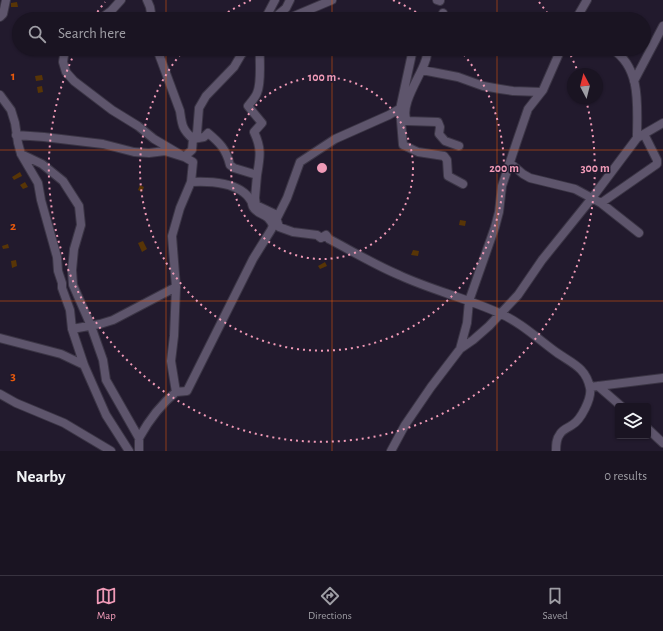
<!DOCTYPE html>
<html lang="en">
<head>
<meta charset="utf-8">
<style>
  body { margin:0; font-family:"Alegreya Sans",sans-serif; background:#27212f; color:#f1f3f6 }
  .controls { position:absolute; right:12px; bottom:12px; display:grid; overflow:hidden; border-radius:4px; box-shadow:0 1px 3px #0004 }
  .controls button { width:36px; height:36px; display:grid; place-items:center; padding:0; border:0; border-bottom:1px solid #383340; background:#1a1422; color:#f1f3f6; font:20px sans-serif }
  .compass { position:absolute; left:567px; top:68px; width:36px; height:36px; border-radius:50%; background:#1a1422; box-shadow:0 1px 3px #0004; rotate:353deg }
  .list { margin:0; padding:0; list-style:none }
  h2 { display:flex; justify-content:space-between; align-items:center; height:52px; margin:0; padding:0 16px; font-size:17px }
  h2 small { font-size:13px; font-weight:400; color:#9f9ea5 }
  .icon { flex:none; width:22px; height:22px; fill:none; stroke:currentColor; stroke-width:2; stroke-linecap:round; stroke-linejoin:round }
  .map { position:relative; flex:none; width:663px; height:451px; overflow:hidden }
  .search { position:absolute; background:#1a1422; box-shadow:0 1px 3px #0004; left:12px; right:12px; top:12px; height:44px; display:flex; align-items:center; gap:10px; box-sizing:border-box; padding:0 14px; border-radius:22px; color:#9f9ea5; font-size:15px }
  .sheet { height:124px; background:#1a1422 }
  nav { display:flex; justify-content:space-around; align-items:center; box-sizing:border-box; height:56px; border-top:1px solid #383340; background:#1a1422; font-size:11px; color:#9f9ea5 }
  nav a { display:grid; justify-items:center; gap:2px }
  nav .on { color:#f09ab7 }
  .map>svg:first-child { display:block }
</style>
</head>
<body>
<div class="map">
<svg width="663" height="451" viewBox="0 0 663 451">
  <rect width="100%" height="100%" fill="#221a2d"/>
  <path fill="#583506" d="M17 2 18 7H11V3Z
    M50 49 51 54 45 55 44 50Z
    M301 49 309 50 307 55 300 52Z
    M42 75 43 80 36 81 35 76Z
    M42 86 43 92 38 93 37 87Z
    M20 172 22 176 14 180 12 177Z
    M25 182 28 187 23 189 20 185Z
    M140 185 144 187 142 192 138 190Z
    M460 220 466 221 465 226 459 225Z
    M143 241 147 249 142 252 138 243Z
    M8 244 9 248 3 249 2 246Z
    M413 250 419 251 418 256 411 255Z
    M16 260 17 266 12 268 11 261Z
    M325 262 327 266 320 269 318 266Z"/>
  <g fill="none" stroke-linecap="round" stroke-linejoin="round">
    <defs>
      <path id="minor" d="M147 0 150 7 152 19
        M437 0 440 1
        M0 17 3 14 6 0
        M100 19 111 11 121 0
        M265 19 275 0
        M273 19 286 8 290 0
        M287 19 332 0
        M441 19 443 13
        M576 19 587 0
        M65 49 63 62 66 72 74 81 112 110 138 126 154 139 193 162 191 182C209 181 241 182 251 201 252 202 252 206 253 207 256 213 264 214 268 218 270 220 272 223 273 226
        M157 49 180 111C182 125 182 129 193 139L204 137 208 133C220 143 226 149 230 165L234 168 257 175 255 198 256 205 275 214 279 227 293 232 317 235 321 238 326 235 329 239C352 251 375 265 399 275 431 290 466 298 499 313 520 322 537 338 556 352 571 363 586 367 590 388 592 398 581 420 572 425 568 428 563 429 560 434 556 439 556 445 556 451
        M413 49 400 109 403 145 418 152 444 156 447 160 448 176 463 184
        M428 49C427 53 427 58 425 62 420 77 399 106 407 121L438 122 440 127 439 134 445 141 459 146
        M612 49C642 68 637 107 637 138
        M422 70 458 77 483 86 500 89 513 91 541 92
        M634 81 663 26
        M0 95 11 110 15 123 18 143 21 154 38 183 41 200 57 257 58 271 62 283V288L70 310 72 329 84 365 106 415 129 451
        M16 135 44 137 103 144 134 152 149 153 165 151 184 157 192 150 193 139 197 133 199 108 206 96 234 67 241 55 246 49
        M21 154 42 164 63 181 79 206 81 225 74 249 72 270 73 285 91 326 103 360 106 380 139 438V451
        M510 163 523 174 530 178 575 189 601 203 639 233
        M257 175C260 157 262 149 254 132L262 123 248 106C251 102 255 98 257 93 262 82 259 61 260 49
        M601 203 657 164V160L644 134
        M72 329 100 324 113 320 176 287
        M0 338 61 354 84 365
        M460 349 467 323 469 301 495 227 499 212 502 186 517 141 528 109 543 90 561 49
        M598 386 621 406
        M590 387 663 378
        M176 392 187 391 253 259 271 230 287 198 300 162 335 139 389 115 406 105
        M0 394 16 403 64 423 111 451
        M648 429 663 443
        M139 438C149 420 160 405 176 392L171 361 174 336 176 287 172 236 180 208 191 182
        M391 451 405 425 431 387 460 349 473 340 489 326 518 295 542 260 592 198 637 138 663 123"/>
    </defs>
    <use href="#minor" stroke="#3b3545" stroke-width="10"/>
    <use href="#minor" stroke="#5e556c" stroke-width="8"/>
  </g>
  <path fill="none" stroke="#e8590c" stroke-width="1" stroke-opacity="0.55" d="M166 0V19M332 0V19M497 0V19M166 49V451M332 49V451M497 49V451M0 150H663M0 301H663"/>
  <g fill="none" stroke="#f09ab7" stroke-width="2" stroke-dasharray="2 4">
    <circle cx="322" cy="168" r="91"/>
    <path d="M218 19A182 182 0 0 1 251 0M393 0A182 182 0 0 1 426 19M460 50A182 182 0 1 1 184 50"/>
    <path d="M94 17A273 273 0 0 1 105 2M539 2A273 273 0 0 1 550 17M568 50A273 273 0 0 1 578 72M586 100A273 273 0 1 1 76 50"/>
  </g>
  <g font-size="13" text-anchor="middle" font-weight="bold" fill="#e8590c" stroke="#221a2d" stroke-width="3" stroke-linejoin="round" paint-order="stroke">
    <text x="13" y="80">1</text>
    <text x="13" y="230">2</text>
    <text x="13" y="380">3</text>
  </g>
  <circle cx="322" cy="168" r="6" fill="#f09ab7" stroke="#221a2d" stroke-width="2"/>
  <g font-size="12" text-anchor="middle" font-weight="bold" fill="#f09ab7" stroke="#221a2d" stroke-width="3" stroke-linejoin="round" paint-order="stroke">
    <text x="322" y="81">100 m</text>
    <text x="504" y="172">200 m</text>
    <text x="595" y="172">300 m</text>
  </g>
</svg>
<div class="controls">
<button><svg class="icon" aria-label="layers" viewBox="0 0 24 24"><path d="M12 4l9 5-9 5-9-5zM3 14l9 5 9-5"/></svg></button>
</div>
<svg class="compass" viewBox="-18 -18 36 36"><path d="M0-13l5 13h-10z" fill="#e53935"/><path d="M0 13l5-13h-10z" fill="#9f9ea5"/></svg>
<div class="search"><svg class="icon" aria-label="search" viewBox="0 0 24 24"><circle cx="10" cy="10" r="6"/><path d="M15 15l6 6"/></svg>Search here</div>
</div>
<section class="sheet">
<h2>Nearby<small>0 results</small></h2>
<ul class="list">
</ul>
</section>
<nav>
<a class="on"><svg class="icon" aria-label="map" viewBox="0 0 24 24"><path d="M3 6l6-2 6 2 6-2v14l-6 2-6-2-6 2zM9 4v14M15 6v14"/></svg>Map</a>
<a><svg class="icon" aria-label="directions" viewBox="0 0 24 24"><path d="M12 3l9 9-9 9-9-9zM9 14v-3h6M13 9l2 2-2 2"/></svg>Directions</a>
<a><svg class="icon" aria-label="saved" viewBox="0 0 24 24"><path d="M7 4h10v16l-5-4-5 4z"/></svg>Saved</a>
</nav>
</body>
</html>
